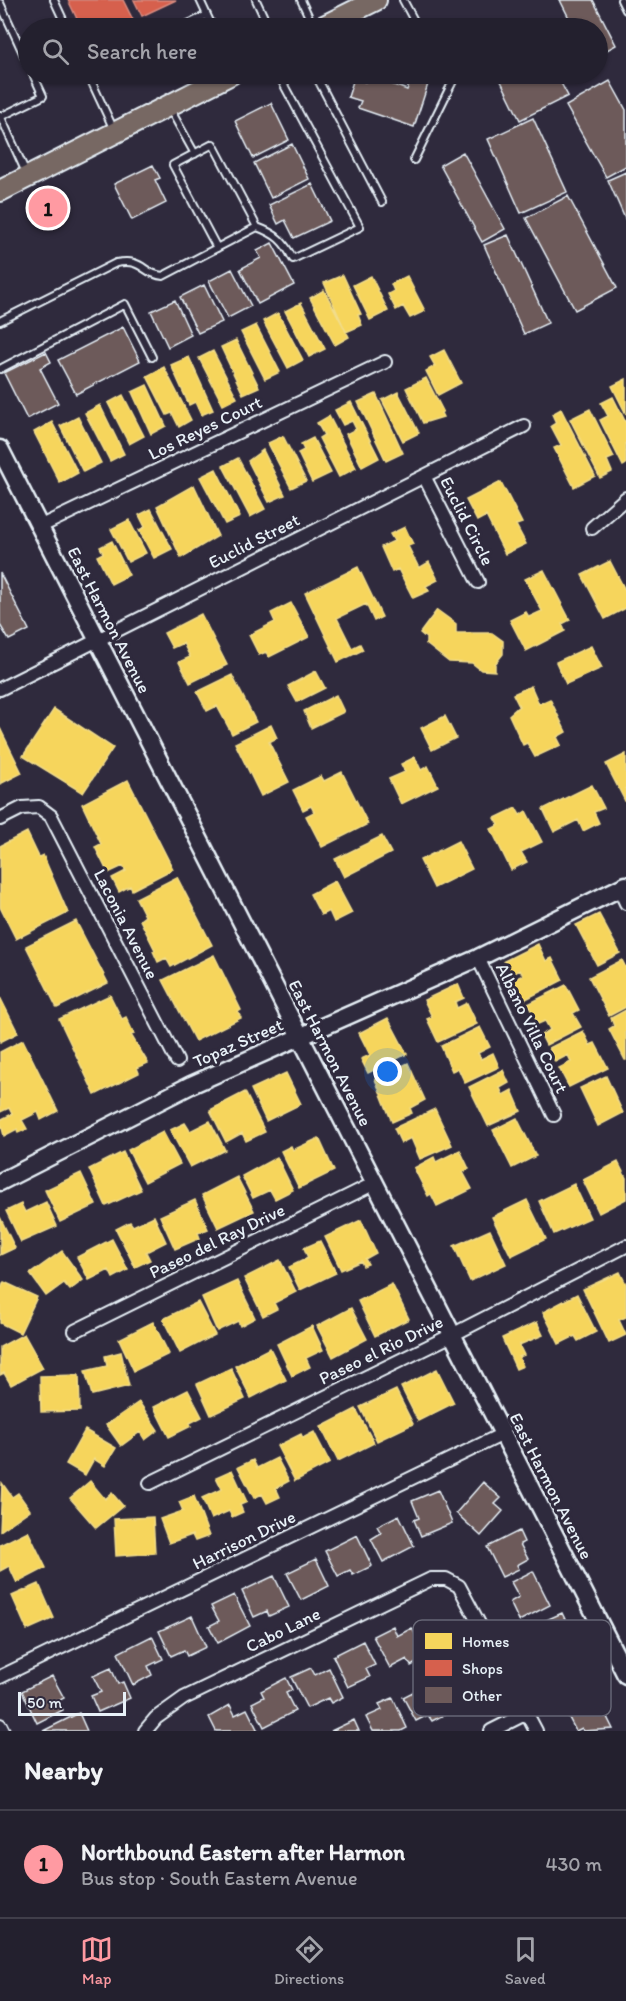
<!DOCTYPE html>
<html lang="en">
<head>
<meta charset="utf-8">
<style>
  body { margin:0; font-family:Itim,sans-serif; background:#2f2d3a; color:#f1f3f6 }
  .scale { position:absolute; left:18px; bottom:15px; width:108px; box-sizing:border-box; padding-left:6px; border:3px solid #e8f1f8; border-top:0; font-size:16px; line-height:21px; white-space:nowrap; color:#e8f1f8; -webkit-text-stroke:4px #2f2a3d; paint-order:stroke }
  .you { position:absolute; left:388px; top:1072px; width:21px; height:21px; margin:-15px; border:4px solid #fff; border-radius:50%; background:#1a73e8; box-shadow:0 0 0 9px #1a73e833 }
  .badge { display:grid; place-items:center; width:39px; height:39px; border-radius:50%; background:#ff9aa2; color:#111; font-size:20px; font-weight:700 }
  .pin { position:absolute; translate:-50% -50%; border:3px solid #fff; box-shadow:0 2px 6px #0006 }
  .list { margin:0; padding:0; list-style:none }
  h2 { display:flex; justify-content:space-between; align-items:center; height:78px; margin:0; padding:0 24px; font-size:26px }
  h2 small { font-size:20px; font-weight:400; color:#a3a3aa }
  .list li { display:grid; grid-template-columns:39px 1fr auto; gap:18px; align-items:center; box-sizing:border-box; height:108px; padding:0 24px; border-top:2px solid #403e4a }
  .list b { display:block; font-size:22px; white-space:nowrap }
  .list p { margin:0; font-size:20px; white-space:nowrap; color:#a3a3aa }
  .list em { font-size:20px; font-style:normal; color:#a3a3aa }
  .icon { flex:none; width:33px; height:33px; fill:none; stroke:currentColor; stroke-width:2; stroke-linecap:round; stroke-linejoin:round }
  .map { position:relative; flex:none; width:626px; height:1731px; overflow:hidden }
  .search { position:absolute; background:#23202e; box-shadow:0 2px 4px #0004; left:18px; right:18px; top:18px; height:66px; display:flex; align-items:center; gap:15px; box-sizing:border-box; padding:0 21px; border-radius:33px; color:#a3a3aa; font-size:22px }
  .sheet { height:186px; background:#23202e }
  nav { display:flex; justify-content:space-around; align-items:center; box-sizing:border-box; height:84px; border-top:2px solid #403e4a; background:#23202e; font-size:16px; color:#a3a3aa }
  nav a { display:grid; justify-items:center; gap:3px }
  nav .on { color:#ff9aa2 }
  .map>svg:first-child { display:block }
</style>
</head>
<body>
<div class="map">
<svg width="626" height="1731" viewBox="0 0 626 1731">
  <rect width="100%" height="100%" fill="#2f2a3d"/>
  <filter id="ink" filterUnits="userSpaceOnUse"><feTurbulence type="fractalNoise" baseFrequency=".0167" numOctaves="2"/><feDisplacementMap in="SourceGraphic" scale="12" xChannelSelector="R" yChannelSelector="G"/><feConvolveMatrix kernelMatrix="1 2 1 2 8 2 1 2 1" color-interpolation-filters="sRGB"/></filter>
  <g filter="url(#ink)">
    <path fill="#f6d55c" stroke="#f2dd8b" stroke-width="1.5" d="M343 275 361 314 358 315 362 325 346 332 324 283Z
      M371 276 388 311 370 320 353 285Z
      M407 276 425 311 410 318 403 306 396 310 388 294 394 291 391 284Z
      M324 290 349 337 335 345 310 298Z
      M301 303 325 349 309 357 285 311Z
      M278 313 303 360 288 368 263 321Z
      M256 325 280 372 265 379 241 332Z
      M236 340 259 387 243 394 221 347Z
      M444 350 461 383 438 395 426 371 435 366 430 357Z
      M213 351 237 398 223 405 199 358Z
      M189 357 213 410 201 415 195 402 189 405 171 365Z
      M164 367 191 420 179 427 172 413 167 415 147 376Z
      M426 378 443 411 441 413 443 417 423 423 406 388Z
      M626 379V414L612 386Z
      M147 385 166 426 151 434 132 392Z
      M398 392 419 433 403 441 382 400Z
      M376 394 403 453 386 461 358 402Z
      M123 395 144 436 129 444 108 403Z
      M613 397 626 423V464L623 466 600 420 608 416 601 403Z
      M351 402 379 458 362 467 346 434 356 429 352 421 343 425 335 410Z
      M100 405 124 454 110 461 85 413Z
      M561 409 595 476 574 487 554 448 561 445 551 426 556 423 552 414Z
      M590 409 614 457 607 460 612 472 600 478 570 419Z
      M329 416 356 468 339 477 319 438 324 435 317 423Z
      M78 417 101 463 83 472 60 426Z
      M52 422 78 473 60 483 34 432Z
      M283 436 306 481 291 488 268 443Z
      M313 438 331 473 312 482 298 453 304 450 301 444Z
      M263 450 285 495 269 502 248 461Z
      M238 458 265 509 250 517 223 466Z
      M216 469 240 517 225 524 200 477Z
      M501 482 522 523 516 525 526 544 505 554 486 516 477 521 466 500Z
      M194 485 218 536 181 558 157 506Z
      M151 509 172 549 154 558 139 530 145 527 139 515Z
      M129 520 146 553 128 562 111 529Z
      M405 527 413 544 408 546 419 568 429 562 438 580 426 586 429 591 413 598 398 569 392 572 381 547 394 541 390 534Z
      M112 541 129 575 111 584 97 556 103 553 100 547Z
      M610 561 626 592V608L605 619 582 575Z
      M358 567 382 617 374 621 366 604 337 618 352 648 360 644 363 650 338 662 305 593Z
      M544 570 570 620 562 624 565 631 526 651 510 620 526 612 529 617 542 611 525 579Z
      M291 603 309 637 269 657 266 652 259 655 249 635 275 622 271 613Z
      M437 610 456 624V633H492L503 641V654L495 664V671L481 670 472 663 449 662 426 644V638L420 633Z
      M201 614 227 665 190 683 179 662 190 657 183 643 172 648 164 633Z
      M591 646 602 668 566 684 556 662Z
      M316 671 325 688 297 702 288 686Z
      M232 675 256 722 232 734 217 706 207 711 197 692Z
      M531 686 539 704 550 699 566 732 557 737 561 745 535 757 527 743 523 745 509 715 519 706 513 694Z
      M336 695 344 712 311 728 304 711Z
      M54 709 113 748 83 793 23 756Z
      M445 716 456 738 432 750 421 728Z
      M271 725 277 738 269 742 289 782 261 796 235 743Z
      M0 728 22 773 0 784Z
      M626 754V803L606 764Z
      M415 757 421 770 428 766 438 786 401 804 389 779 405 772 401 764Z
      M342 772 368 824 322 847 306 816 314 812 311 806 303 810 293 790 321 776 324 781Z
      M128 780 173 869 132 890 130 886 119 892 112 878 126 871 123 866 108 873 95 847 101 844 82 804Z
      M592 785 604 808 594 812 599 823 583 831 578 820 554 832 543 809Z
      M516 808 520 815 526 811 542 842 521 852 527 862 511 870 491 829 499 825 495 818Z
      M27 832 39 857 43 855 68 913 16 939 0 907V846Z
      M382 836 391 853 344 877 335 859Z
      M458 841 472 869 434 888 420 860Z
      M177 877 212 945 171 967 166 958 158 962 153 951 155 950 140 920 145 916 136 898Z
      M335 881 352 913 334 922 329 911 321 915 310 894Z
      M599 914 620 953 597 965 576 925Z
      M76 921 108 983 57 1008 26 946Z
      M538 944 546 961 552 958 563 980 524 1000 513 980 523 975 520 970 511 975 504 961Z
      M214 955 241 1010 238 1012 241 1018 195 1041 163 980Z
      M622 960 626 968V1007L609 1016 589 977Z
      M458 984 464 998 455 1002 457 1008 467 1003 477 1024 438 1042 427 1019 432 1017 424 1000Z
      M566 985 579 1010 573 1013 581 1027 546 1045 541 1035 550 1030 545 1021 538 1024 528 1004Z
      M110 995 122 1019 126 1017 134 1034 131 1035 148 1063 137 1068 139 1073 95 1095 59 1019Z
      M0 997 18 1033 0 1042Z
      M626 1010V1060H625L609 1029 614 1026 611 1018Z
      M388 1018 407 1054 368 1073 361 1059 370 1055 359 1033Z
      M480 1027 490 1047 478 1053 481 1059 493 1053 499 1067 465 1083 458 1068 452 1071 441 1046Z
      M583 1031 590 1045 595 1043 608 1068 569 1087 559 1068 571 1062 568 1055 555 1062 549 1048Z
      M23 1040 58 1111 41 1120 38 1112 22 1120 27 1129 18 1133 17 1129 4 1136 0 1120 12 1114 9 1108 0 1112V1052Z
      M408 1063 425 1100 410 1108 412 1113 392 1122 375 1079Z
      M503 1070 509 1083 500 1088 503 1095 512 1090 521 1111 488 1126 469 1087Z
      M286 1073 301 1104 266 1121 251 1089Z
      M606 1076 623 1113 598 1126 580 1088Z
      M245 1092 265 1132 246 1141 242 1133 226 1142 210 1110Z
      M435 1109 452 1145 420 1159 411 1138 401 1143 394 1128Z
      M517 1118 536 1156 512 1168 493 1130Z
      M210 1121 225 1150 190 1167 170 1130 185 1123 190 1131Z
      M163 1132 180 1164 145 1182 128 1150Z
      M319 1138 334 1171 299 1188 281 1151 291 1146 293 1150Z
      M460 1150 469 1169 463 1172 472 1189 437 1206 431 1194 428 1196 414 1168 434 1157 436 1162Z
      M123 1152 141 1190 106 1206 89 1169Z
      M277 1157 293 1190 275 1199 270 1190 253 1198 242 1176Z
      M618 1162 626 1178V1199L599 1213 583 1180Z
      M81 1173 96 1205 60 1222 45 1190Z
      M237 1177 254 1211 218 1228 202 1195Z
      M574 1184 590 1218 554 1234 539 1201Z
      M195 1200 208 1229 198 1233 200 1238 175 1249 160 1216Z
      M527 1200 546 1239 511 1256 492 1217Z
      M46 1202 57 1226 21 1242 6 1211 21 1204 25 1212Z
      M154 1216 166 1242 146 1252 150 1260 135 1267 116 1229 130 1222 133 1226Z
      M0 1217 15 1248 0 1255Z
      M361 1220 376 1253 365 1259 368 1264 363 1266 361 1261 341 1270 325 1237Z
      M490 1230 506 1264 470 1281 454 1246Z
      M112 1239 128 1270 113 1278 109 1270 89 1280 77 1257Z
      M320 1241 336 1273 300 1290 289 1267 308 1258 304 1248Z
      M62 1251 83 1280 70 1290 64 1283 46 1296 30 1274Z
      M280 1260 296 1292 274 1303 277 1309 263 1316 244 1278Z
      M620 1272 626 1284V1317L619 1320 626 1335 609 1343 583 1289Z
      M237 1281 255 1318 240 1326 238 1321 217 1331 202 1297Z
      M4 1282 37 1297 20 1333 0 1323V1291Z
      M392 1284 409 1319 375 1336 358 1301Z
      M577 1294 596 1332 578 1341 575 1336 559 1344 543 1312Z
      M198 1302 215 1335 180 1353 163 1319Z
      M351 1308 367 1339 333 1357 317 1326Z
      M153 1322 169 1354 134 1371 119 1339Z
      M537 1322 543 1335 519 1345 524 1355 519 1357 523 1366 516 1369 502 1338Z
      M312 1326 323 1350 306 1358 310 1367 292 1376 277 1344Z
      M24 1334 43 1368 11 1385 4 1373 0 1375V1347Z
      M270 1348 286 1380 251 1398 235 1366Z
      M121 1352 129 1386 92 1395 85 1371 107 1366 105 1356Z
      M231 1368 245 1399 211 1415 197 1384Z
      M437 1369 454 1403 418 1421 401 1387Z
      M79 1375 80 1411 41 1412 40 1376Z
      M188 1390 202 1417 190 1423 191 1426 169 1437 154 1407Z
      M396 1390 413 1424 377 1441 360 1407Z
      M139 1402 158 1430 145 1440 140 1432 121 1446 106 1425Z
      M356 1409 374 1443 338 1461 321 1427Z
      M85 1430 116 1448 105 1466 94 1459 85 1475 66 1464Z
      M314 1432 330 1463 295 1481 277 1446 301 1434 303 1438Z
      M277 1458 289 1481 276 1488 280 1497 267 1503 262 1494 254 1498 238 1467 253 1460 257 1468Z
      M232 1470 247 1502 240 1505 243 1512 232 1517 229 1511 211 1519 202 1498 222 1489 216 1477Z
      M90 1481 105 1499 112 1493 123 1506 96 1528 70 1498Z
      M2 1483 12 1497 18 1493 30 1510 0 1531Z
      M194 1496 209 1536 195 1541 192 1535 169 1543 160 1519 183 1511 179 1502Z
      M153 1517 155 1553 116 1556 114 1519Z
      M28 1531 46 1568 17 1583 9 1566 0 1571V1545Z
      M39 1584 54 1618 27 1630 12 1596Z"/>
    <path fill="#d6604d" stroke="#db8c80" stroke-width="1.5" d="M68 0H123L133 20 115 28H90L87 22 80 25Z
      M134 0H176L142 16Z"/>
    <path fill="#6d5a5a" stroke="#e8f1f8" stroke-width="1.5" d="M560 0H593L616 45 598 55V28H574Z
      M368 74H388L386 82 407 90 411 79 428 84 414 127 358 108 361 101 348 97 354 78 365 82Z
      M511 74H556L568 96 520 120 500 79Z
      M610 81 626 110V166L606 177 566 106Z
      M271 103 289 140 253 158 235 121Z
      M533 118 567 192 521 213 488 139Z
      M292 144 309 179 271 198 254 163Z
      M463 152 505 229 482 242 440 165Z
      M153 165 160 178 155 180 166 203 132 220 114 184Z
      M626 172V221L608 180Z
      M312 184 330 221 294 238 285 220 278 224 269 205Z
      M568 196 617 288 575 310 526 218Z
      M508 235 548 323 524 334 484 245Z
      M272 243 294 285 258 304 240 269 261 258 257 251Z
      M232 269 251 306 228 318 209 281Z
      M204 285 222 322 198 333 180 297Z
      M175 300 191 335 168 347 151 311Z
      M123 327 140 361 76 394 58 360Z
      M46 352 51 362 40 368 58 403 27 419 4 373Z
      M0 573 29 630 9 640 0 625Z
      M483 1482 501 1498 495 1504 503 1511 481 1536 456 1513Z
      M438 1490 452 1523 421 1536 414 1520 419 1518 412 1501Z
      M399 1515 414 1546 383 1562 371 1539 381 1533 377 1526Z
      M519 1531 524 1542 520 1544 528 1559 517 1565 519 1569 502 1577 487 1547Z
      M357 1535 372 1566 353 1575 350 1570 338 1576 325 1551Z
      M316 1559 329 1586 301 1600 287 1573Z
      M533 1571 550 1605 519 1621 510 1602 519 1597 511 1582Z
      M274 1576 289 1607 269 1616 267 1611 254 1617 242 1591Z
      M234 1595 250 1626 218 1643 209 1626 219 1621 211 1606Z
      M562 1613 577 1644 541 1661 526 1629Z
      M192 1616 206 1647 187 1656 184 1650 171 1656 159 1631Z
      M393 1626 397 1636 412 1628 427 1657 411 1666 407 1659 390 1668 373 1636Z
      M152 1636 163 1659 148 1666 152 1675 133 1685 118 1653Z
      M363 1641 375 1665 366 1669 370 1677 348 1687 333 1656Z
      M111 1668 118 1684 123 1682 130 1698 98 1712 91 1696 101 1692 93 1676Z
      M311 1668 315 1675 329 1668 343 1697 331 1703 328 1698 307 1708 291 1677Z
      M52 1676 64 1698 58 1701 63 1710 37 1723 22 1691Z
      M286 1678 292 1690 286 1693 295 1711 264 1727 252 1703 264 1697 261 1691Z
      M424 1679 427 1685 435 1680 451 1711 432 1721 428 1715 416 1721 403 1697 419 1689 416 1683Z
      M603 1695 611 1710 605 1713 613 1729 583 1731 582 1728 576 1731 567 1714Z
      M393 1698 407 1728 401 1731H373L366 1717 382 1710 379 1704Z
      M230 1705 235 1715 247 1709 258 1731H216L209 1717Z
      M79 1713 87 1731H43Z
      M354 1720 359 1731H331Z"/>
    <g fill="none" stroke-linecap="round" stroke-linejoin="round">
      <defs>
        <path id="lane" d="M54 0 67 28
          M200 0 213 28
          M256 0 269 28
          M301 0 314 28
          M403 0 418 28
          M621 0 626 10
          M0 3 28 64
          M180 28 207 15
          M88 74 114 130
          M315 74 382 202
          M170 109 195 154
          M0 115 27 175
          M0 117 43 96 33 74
          M414 160 454 79 450 74
          M257 227C276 234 284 241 293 259L360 227 278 74
          M0 321 116 263C145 258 141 274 163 276L257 227 213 144 173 165 217 248
          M0 369 125 304 152 357"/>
        <path id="street" d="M424 476 478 582
          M39 527 385 362
          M592 528 626 498
          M0 689 524 426
          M0 819 22 808 39 807 51 816 177 1061
          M619 888 626 903
          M478 958 554 1115
          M75 1331 375 1183
          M150 1483 452 1335 626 1246
          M0 1677 503 1434
          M0 1725 3 1731
          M145 1731 156 1718 184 1698 431 1579H446L459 1586 536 1731
          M491 1731 527 1713"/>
        <path id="secondary" d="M0 449 626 1675
          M0 1182 191 1085 478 958 626 885"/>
        <path id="primary" d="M320 28 376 0
          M0 191 231 74"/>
      </defs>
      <use href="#lane" stroke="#e8f1f8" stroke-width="10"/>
      <use href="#street" stroke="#e8f1f8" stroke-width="16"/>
      <use href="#secondary" stroke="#e8f1f8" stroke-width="21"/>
      <use href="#primary" stroke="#e8f1f8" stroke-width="24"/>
      <use href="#lane" stroke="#2f2a3d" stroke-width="6"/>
      <use href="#street" stroke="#2f2a3d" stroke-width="12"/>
      <use href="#secondary" stroke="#2f2a3d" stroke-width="16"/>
      <use href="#primary" stroke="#776864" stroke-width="20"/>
    </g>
  </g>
  <g text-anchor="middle" stroke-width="6" stroke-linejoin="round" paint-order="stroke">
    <g font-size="18" fill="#e8f1f8" stroke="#2f2a3d">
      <text transform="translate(205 428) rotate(-26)" y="6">Los Reyes Court</text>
      <text transform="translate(467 521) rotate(63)" y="6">Euclid Circle</text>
      <text transform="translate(254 541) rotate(-27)" y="6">Euclid Street</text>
      <text transform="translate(109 620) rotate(63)" y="6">East Harmon Avenue</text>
      <text transform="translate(126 924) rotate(63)" y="6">Laconia Avenue</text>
      <text transform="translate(532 1028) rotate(64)" y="6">Albano Villa Court</text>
      <text transform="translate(238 1043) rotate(-24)" y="6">Topaz Street</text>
      <text transform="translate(330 1053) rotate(63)" y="6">East Harmon Avenue</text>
      <text transform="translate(217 1241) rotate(-26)" y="6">Paseo del Ray Drive</text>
      <text transform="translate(381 1350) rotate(-26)" y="6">Paseo el Rio Drive</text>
      <text transform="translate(551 1486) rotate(63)" y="6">East Harmon Avenue</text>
      <text transform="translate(244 1540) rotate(-26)" y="6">Harrison Drive</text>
      <text transform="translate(283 1630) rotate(-26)" y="6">Cabo Lane</text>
    </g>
  </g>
  <rect x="413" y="1620" width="198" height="96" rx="9" fill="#2f2a3d" stroke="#666675" stroke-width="1.5"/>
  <rect x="425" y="1633" width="27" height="16" fill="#f6d55c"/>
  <rect x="425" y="1660" width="27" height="16" fill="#d6604d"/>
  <rect x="425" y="1687" width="27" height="16" fill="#6d5a5a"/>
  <g font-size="16" fill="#e8f1f8">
    <text x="462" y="1647">Homes</text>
    <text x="462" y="1674">Shops</text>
    <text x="462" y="1701">Other</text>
  </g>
</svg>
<div class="scale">50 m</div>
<div class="you"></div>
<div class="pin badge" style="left:48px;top:208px">1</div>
<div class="search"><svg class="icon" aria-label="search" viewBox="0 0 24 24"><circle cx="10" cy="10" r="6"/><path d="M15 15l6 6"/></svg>Search here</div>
</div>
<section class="sheet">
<h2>Nearby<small></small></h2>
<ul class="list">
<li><span class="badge">1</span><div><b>Northbound Eastern after Harmon</b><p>Bus stop · South Eastern Avenue</p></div><em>430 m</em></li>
</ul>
</section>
<nav>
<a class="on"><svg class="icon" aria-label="map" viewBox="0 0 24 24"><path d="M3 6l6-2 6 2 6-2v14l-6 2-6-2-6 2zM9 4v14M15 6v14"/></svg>Map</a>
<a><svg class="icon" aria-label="directions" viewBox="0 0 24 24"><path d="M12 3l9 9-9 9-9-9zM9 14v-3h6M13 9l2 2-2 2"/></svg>Directions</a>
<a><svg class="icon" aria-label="saved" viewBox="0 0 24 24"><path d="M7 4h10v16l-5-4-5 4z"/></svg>Saved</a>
</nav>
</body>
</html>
